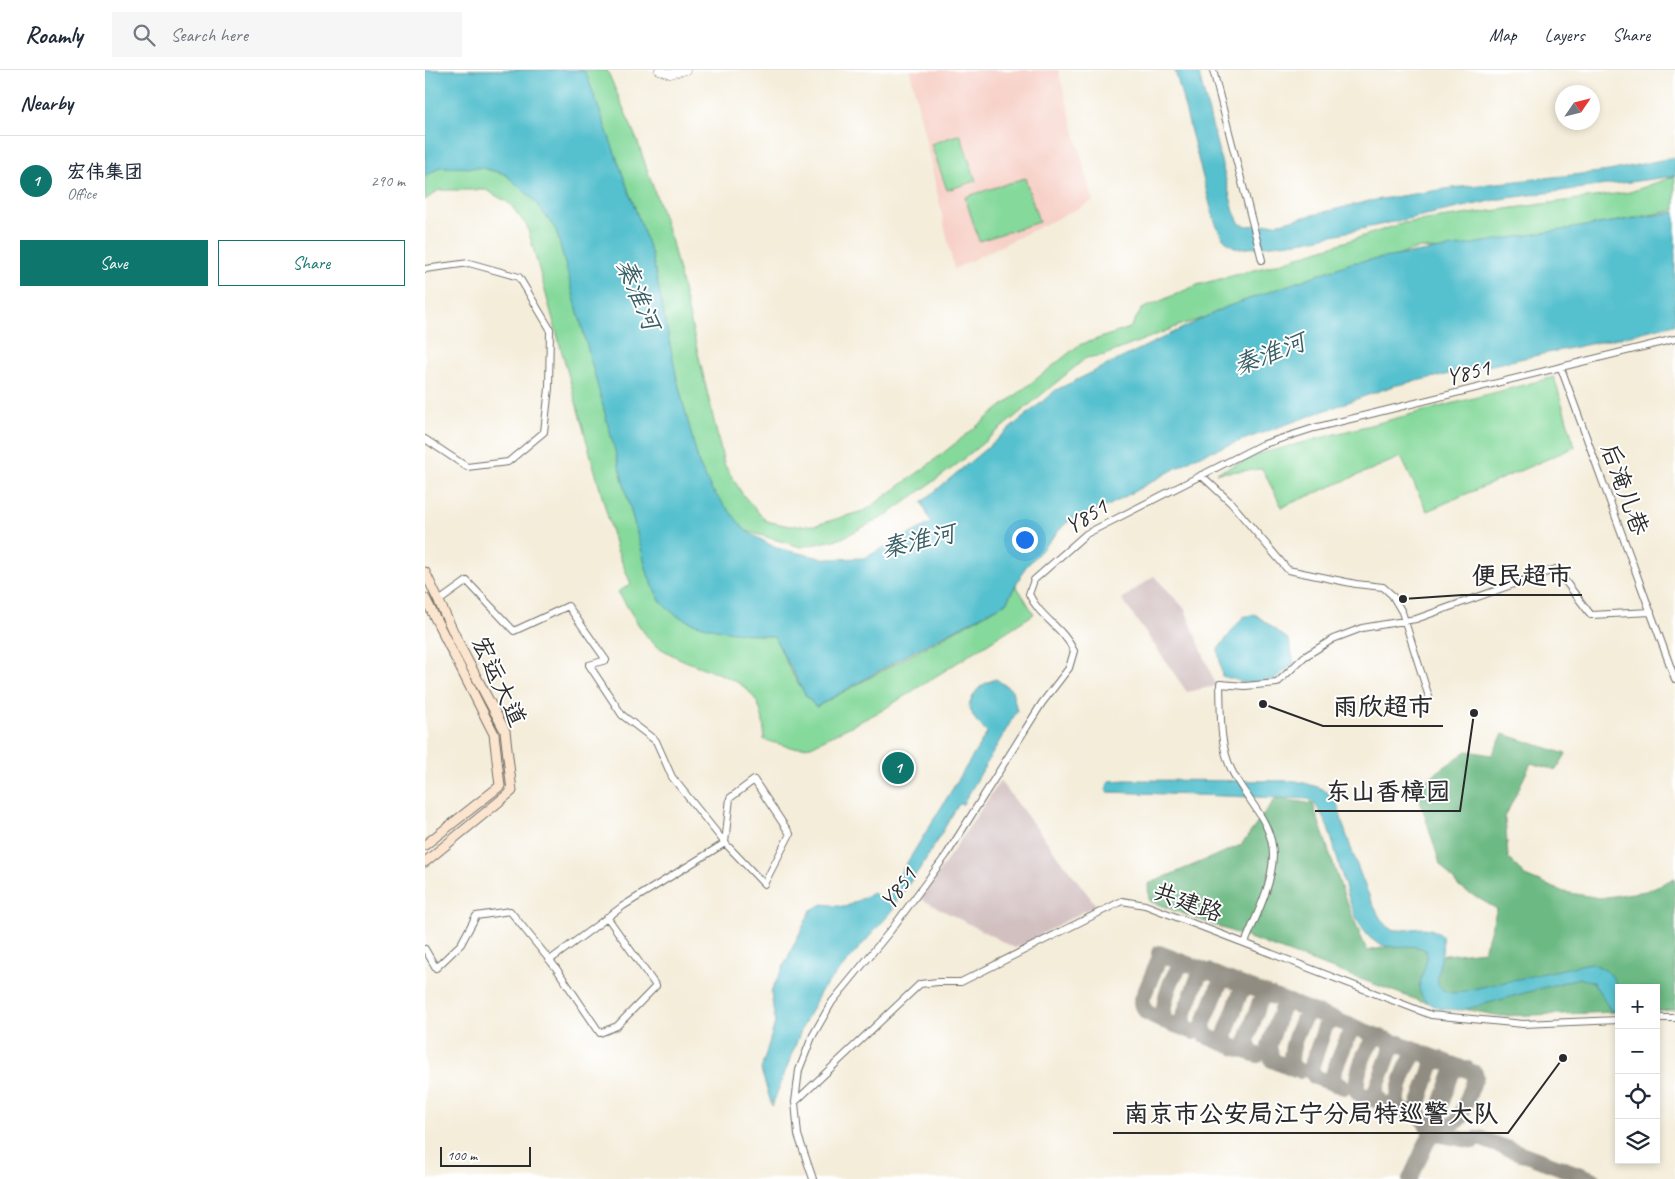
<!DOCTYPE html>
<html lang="en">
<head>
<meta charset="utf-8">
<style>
  body { margin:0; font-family:Caveat,"LXGW WenKai TC",sans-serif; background:#f6f6f7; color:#1f2937 }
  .controls { position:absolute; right:15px; bottom:15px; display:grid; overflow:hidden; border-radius:0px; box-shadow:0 2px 8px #0003 }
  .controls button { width:45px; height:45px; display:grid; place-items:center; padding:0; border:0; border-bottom:1px solid #e0e1e3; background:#fff; color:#1f2937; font:25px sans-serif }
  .compass { position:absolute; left:1130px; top:15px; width:45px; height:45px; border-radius:50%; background:#fff; box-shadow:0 2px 8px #0003; rotate:55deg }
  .scale { position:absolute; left:15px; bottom:12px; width:91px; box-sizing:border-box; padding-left:5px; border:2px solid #2b2b2b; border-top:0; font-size:14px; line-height:18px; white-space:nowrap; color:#2b2b2b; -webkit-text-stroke:4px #fff; paint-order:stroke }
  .you { position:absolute; left:599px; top:469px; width:18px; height:18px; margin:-12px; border:4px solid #fff; border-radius:50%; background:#1a73e8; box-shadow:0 0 0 8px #1a73e833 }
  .badge { display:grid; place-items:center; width:32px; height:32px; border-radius:50%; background:#0f766e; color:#fff; font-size:16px; font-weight:700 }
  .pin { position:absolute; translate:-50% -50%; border:2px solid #fff; box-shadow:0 1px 5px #0006 }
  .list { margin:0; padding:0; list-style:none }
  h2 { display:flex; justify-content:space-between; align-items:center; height:65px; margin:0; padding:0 20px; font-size:21px }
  h2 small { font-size:16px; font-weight:400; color:#747a83 }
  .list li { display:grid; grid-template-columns:32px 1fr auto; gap:15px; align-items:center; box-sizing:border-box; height:90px; padding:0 20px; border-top:1px solid #e0e1e3 }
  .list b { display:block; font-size:19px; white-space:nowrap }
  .list p { margin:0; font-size:16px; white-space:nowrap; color:#747a83 }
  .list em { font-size:16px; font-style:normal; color:#747a83 }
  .actions { display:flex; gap:10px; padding:15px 20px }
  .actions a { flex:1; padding:11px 0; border:1px solid #0f766e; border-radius:0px; text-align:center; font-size:18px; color:#0f766e }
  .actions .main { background:#0f766e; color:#fff }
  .icon { flex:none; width:28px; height:28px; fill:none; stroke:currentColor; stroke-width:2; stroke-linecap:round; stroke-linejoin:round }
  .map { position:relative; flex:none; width:1250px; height:1109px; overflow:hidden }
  header { display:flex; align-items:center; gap:30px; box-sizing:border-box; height:70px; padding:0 25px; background:#fff; border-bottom:1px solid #e0e1e3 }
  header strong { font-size:24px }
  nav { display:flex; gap:28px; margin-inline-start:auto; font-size:18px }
  .search { width:350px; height:45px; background:#f6f6f7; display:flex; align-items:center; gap:12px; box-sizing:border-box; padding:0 18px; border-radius:0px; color:#747a83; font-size:19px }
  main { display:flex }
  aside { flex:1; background:#fff }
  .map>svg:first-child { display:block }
</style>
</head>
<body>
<header>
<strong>Roamly</strong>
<div class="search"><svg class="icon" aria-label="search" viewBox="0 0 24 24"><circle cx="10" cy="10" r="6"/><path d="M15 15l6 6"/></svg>Search here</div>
<nav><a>Map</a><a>Layers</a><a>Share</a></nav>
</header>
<main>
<aside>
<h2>Nearby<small></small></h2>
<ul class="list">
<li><span class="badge">1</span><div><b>宏伟集团</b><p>Office</p></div><em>290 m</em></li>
</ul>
<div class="actions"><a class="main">Save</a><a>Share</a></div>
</aside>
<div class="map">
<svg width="1250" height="1109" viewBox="0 0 1250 1109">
  <rect width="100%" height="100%" fill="#fff"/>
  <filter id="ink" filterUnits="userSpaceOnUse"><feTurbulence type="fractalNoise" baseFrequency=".02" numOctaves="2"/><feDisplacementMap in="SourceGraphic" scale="10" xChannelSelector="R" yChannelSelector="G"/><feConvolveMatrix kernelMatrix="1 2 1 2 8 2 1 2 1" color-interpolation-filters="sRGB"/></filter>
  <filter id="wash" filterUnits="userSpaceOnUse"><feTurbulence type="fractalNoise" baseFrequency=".0096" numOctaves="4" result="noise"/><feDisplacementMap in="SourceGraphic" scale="20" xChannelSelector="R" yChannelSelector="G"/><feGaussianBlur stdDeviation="1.12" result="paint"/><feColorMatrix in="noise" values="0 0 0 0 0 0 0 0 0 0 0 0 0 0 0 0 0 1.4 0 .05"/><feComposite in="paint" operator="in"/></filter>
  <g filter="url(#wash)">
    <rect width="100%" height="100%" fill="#f4edda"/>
    <path fill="#f7d1c8" d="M485 0H633L668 131 529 199Z"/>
    <path fill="#d2bfc0" d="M729 506 760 539 791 616 762 622 697 529Z
      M575 711 671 835 590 878 496 829Z"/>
    <path fill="#85d99b" stroke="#588263" d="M0 0H182L212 70 247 172 299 394 318 425 341 451 364 456 391 455 441 440 498 399 654 275 705 258 717 239 772 215 845 196 979 153 1205 122 1250 106V140L1034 182 995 178 897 211 756 255 680 285 661 288 530 396 462 445 415 469 376 477 321 461C337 521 348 589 391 637L581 533 591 515 609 544 456 641 386 676 369 678 339 670C341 602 290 609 244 583 239 580 232 577 228 573 214 559 204 538 193 522L206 514 192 480 102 156 84 133 61 120H14L0 130Z
      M535 64 551 111 522 120 506 74Z
      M600 108 614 152 554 171 540 127Z
      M1129 307 1150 377 1002 441 976 387 857 437 837 399 791 403 838 383Z"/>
    <path fill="#6cb983" stroke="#4c7257" d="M1078 664 1141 684 1131 700 1106 693 1080 747 1083 787 1100 806 1139 822 1175 828 1221 821 1250 808V940L1231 941V918H1194V942L1076 946 995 931 724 831 723 814 816 775 851 728 888 734 917 820 942 881 996 870 1003 887 1059 881 1072 839 1034 817 1015 794 991 717 1042 681 1067 685Z"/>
    <path fill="#54c0ce" stroke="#40767c" d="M0 0H155L161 3 227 185 252 309 274 394 287 420 321 461 351 478 401 489 439 488 506 453 497 432 631 320 801 237 926 193 1250 142V254L1193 268 968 316 773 386 683 436 641 453 600 498 581 533 482 585 391 637 381 626 349 567C315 562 256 561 235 530 230 522 227 513 223 505L131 160 107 128 80 104 57 98 15 97 0 107Z
      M750 0H773L809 142 815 154 822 156 855 153 944 131 1027 118 1184 101 1250 87V106L1075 129 880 171 815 179C798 174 794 162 788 146Z
      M830 544 864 570 869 593 850 609 822 613 797 606 793 579 818 547Z
      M571 609 587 620 592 641 538 734H534L496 797 467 837 469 839 396 921 377 958 347 1036 336 1000 350 953 346 922 386 840 398 834 420 837 448 823 459 830 562 663 549 648 544 636C549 621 555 614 571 609Z
      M701 710 871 711C899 718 912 721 917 752 924 771 950 855 966 859 986 864 999 850 1017 866 1020 887 1011 898 1013 915 1021 924 1027 924 1039 921L1165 893C1192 902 1194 915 1194 941H1186L1168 912 1154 908 1038 940 1015 939 999 930 995 923 994 917 1002 888 1001 880C985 871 968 882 952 873 914 851 916 751 884 729L683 722 681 719 684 711Z"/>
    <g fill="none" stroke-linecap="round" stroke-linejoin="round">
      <path stroke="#908c82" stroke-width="16" d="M734 883 1050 1003 1051 1006 1035 1048 1027 1055 1014 1057 1006 1063 985 1109
        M760 893C747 899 736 937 739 951L761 959
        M803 909 795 913 778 955 781 966 803 975
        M824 917 816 921 800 965 803 975 826 983
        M865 932 857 937 844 976 847 990 870 1000
        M910 949 901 954 886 998 890 1007 913 1015
        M739 951 721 942 716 932 733 891 741 886
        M769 962 761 959 758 947 774 905 783 901
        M954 966C941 972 928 1009 933 1023L956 1032
        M974 973 966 979 950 1022 956 1032 974 1038
        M833 985 826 983 822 970 836 928 846 925
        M874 1001 867 996C863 983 875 946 887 941
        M919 1017 913 1015 908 1008 909 1001 925 962 933 958
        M982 1041 974 1038C969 1026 982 988 994 981
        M1006 1063 1048 1071 1054 1068 1167 1109
        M1006 1063C1003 1053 994 1048 992 1039L1007 995 1016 989
        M1006 1063 1027 1003 1032 999 1041 998"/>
    </g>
  </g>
  <g filter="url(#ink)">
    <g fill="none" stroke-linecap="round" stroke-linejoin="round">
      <defs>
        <path id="minor" d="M788 0 837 190
          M0 199 44 193 94 207 125 259 124 318 119 362 83 392 42 397 0 369
          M1136 298 1250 609
          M776 405 806 433 863 500 931 514 958 517 967 525 977 542 1004 627
          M14 531 42 511 89 561 143 536 181 590 164 595 197 645 231 671 247 707 300 773 339 814 365 764 329 710 305 728 300 773
          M820 873C831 846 847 816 848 786 848 751 821 730 807 701 794 675 796 643 795 614L820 616 852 613 879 587 908 569 937 558 991 549 1131 499 1166 545 1226 542
          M0 879 11 898 36 874 51 846 85 841 131 898 175 963 192 956 231 916 182 847
          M125 890 198 836 300 773
          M1231 948H1250
          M370 1032 495 914 513 912H536L697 831 720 835 1006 945 1098 954 1194 950
          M388 1109 373 1065 370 1032 374 1000 387 967 407 932 466 860 522 784 617 633 644 598 649 581C637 556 615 548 604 524L609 510 661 464 836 375 889 358 1250 269"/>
        <path id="tertiary" d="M234 0 245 4 261 0"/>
        <path id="secondary" d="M0 502 37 580 80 661 87 721 0 792
          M0 528 69 664 75 716 0 775"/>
      </defs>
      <use href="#minor" stroke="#716f68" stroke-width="8"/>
      <use href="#tertiary" stroke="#716f68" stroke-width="9"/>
      <use href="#secondary" stroke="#716f68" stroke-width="11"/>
      <use href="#minor" stroke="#fff" stroke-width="6"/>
      <use href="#tertiary" stroke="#fff" stroke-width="8"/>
      <use href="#secondary" stroke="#fce5cf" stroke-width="9"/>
    </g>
  </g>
  <g text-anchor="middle" stroke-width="4" stroke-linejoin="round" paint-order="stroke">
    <g font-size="24" fill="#2b2b2b" stroke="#fff">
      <text transform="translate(1043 302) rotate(-14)" y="8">Y851</text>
      <text transform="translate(1200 419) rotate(70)" y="8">后淹儿巷</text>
      <text transform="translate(661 446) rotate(-32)" y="8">Y851</text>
      <text transform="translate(74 611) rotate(65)" y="8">宏运大道</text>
      <text transform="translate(473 818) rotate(-54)" y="8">Y851</text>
      <text transform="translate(763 832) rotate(20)" y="8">共建路</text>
    </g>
    <g font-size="25" font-style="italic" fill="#395f64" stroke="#fff">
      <text transform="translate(214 224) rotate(67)" y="9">秦淮河</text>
      <text transform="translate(844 283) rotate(-21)" y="9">秦淮河</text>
      <text transform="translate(493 470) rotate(-13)" y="9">秦淮河</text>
    </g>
  </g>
  <path fill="none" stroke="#2b2b2b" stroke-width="2" d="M978 529L1037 525H1157M838 634L898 656H1018M1049 643L1035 741H890M1138 988L1083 1063H688"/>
  <g fill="#2b2b2b" stroke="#fff" stroke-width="2">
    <circle cx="978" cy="529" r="5"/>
    <circle cx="838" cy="634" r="5"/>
    <circle cx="1049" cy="643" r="5"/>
    <circle cx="1138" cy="988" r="5"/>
  </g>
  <g font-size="25" text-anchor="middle" font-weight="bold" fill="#2b2b2b" stroke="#fff" stroke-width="4" stroke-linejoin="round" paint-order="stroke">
    <text x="1097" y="514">便民超市</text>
    <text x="958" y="645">雨欣超市</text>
    <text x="963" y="730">东山香樟园</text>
    <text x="886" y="1052">南京市公安局江宁分局特巡警大队</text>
  </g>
</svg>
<div class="controls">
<button>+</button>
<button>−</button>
<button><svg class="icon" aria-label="locate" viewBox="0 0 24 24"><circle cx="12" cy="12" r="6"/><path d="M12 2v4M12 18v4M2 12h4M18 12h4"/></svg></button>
<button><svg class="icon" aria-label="layers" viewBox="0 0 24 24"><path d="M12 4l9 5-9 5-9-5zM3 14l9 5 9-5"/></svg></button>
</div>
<svg class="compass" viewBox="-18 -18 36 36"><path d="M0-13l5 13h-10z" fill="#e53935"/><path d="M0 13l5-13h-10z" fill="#747a83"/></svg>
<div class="scale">100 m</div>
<div class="you"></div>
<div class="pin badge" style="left:473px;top:698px">1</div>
</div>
</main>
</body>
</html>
